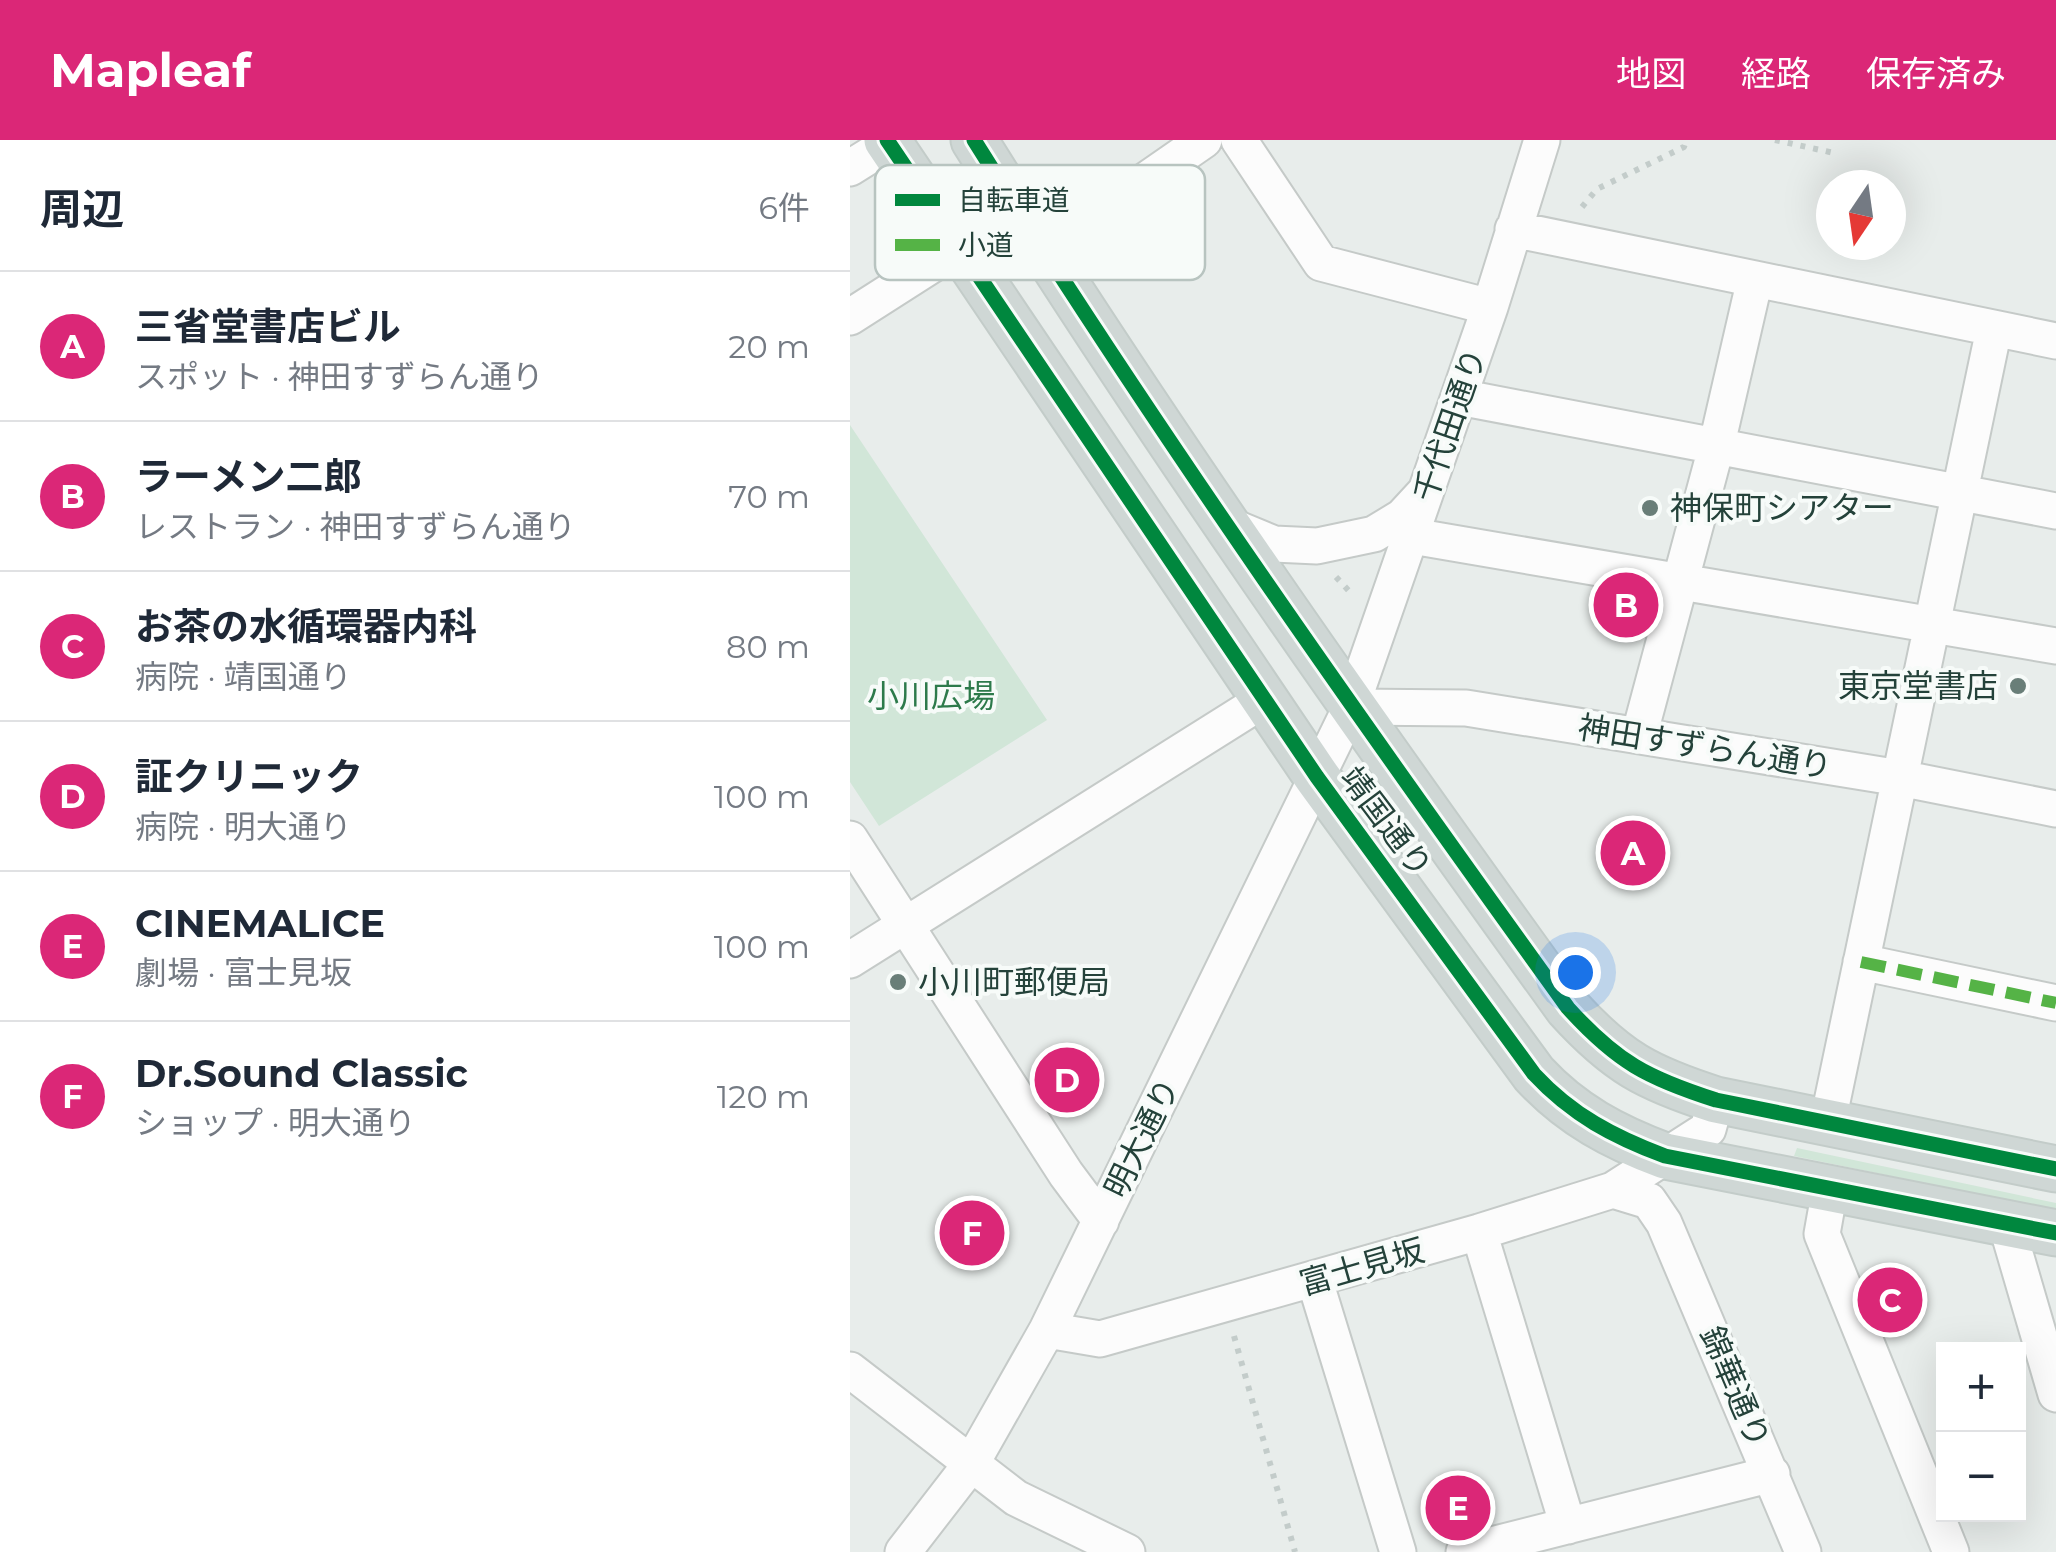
<!DOCTYPE html>
<html lang="ja">
<head>
<meta charset="utf-8">
<style>
  body { margin:0; font-family:Montserrat,"Noto Sans JP",sans-serif; background:#f6f6f7; color:#1f2937 }
  .controls { position:absolute; right:30px; bottom:30px; display:grid; overflow:hidden; border-radius:0px; box-shadow:0 10px 40px #0002 }
  .controls button { width:90px; height:90px; display:grid; place-items:center; padding:0; border:0; border-bottom:2px solid #e0e1e3; background:#fff; color:#1f2937; font:50px sans-serif }
  .compass { position:absolute; left:966px; top:30px; width:90px; height:90px; border-radius:50%; background:#fff; box-shadow:0 10px 40px #0002; rotate:193deg }
  .you { position:absolute; left:725px; top:832px; width:35px; height:35px; margin:-25px; border:8px solid #fff; border-radius:50%; background:#1a73e8; box-shadow:0 0 0 15px #1a73e833 }
  .badge { display:grid; place-items:center; width:65px; height:65px; border-radius:50%; background:#db2777; color:#fff; font-size:32px; font-weight:700 }
  .pin { position:absolute; translate:-50% -50%; border:5px solid #fff; box-shadow:0 2px 10px #0006 }
  .list { margin:0; padding:0; list-style:none }
  h2 { display:flex; justify-content:space-between; align-items:center; height:130px; margin:0; padding:0 40px; font-size:42px }
  h2 small { font-size:32px; font-weight:400; color:#747a83 }
  .list li { display:grid; grid-template-columns:65px 1fr auto; gap:30px; align-items:center; box-sizing:border-box; height:150px; padding:0 40px; border-top:2px solid #e0e1e3 }
  .list b { display:block; font-size:38px; white-space:nowrap }
  .list p { margin:0; font-size:32px; white-space:nowrap; color:#747a83 }
  .list em { font-size:32px; font-style:normal; color:#747a83 }
  .map { position:relative; flex:none; width:1206px; height:1412px; overflow:hidden }
  header { display:flex; align-items:center; gap:60px; box-sizing:border-box; height:140px; padding:0 50px; background:#db2777; color:#fff }
  header strong { font-size:48px }
  nav { display:flex; gap:55px; margin-inline-start:auto; font-size:35px }
  main { display:flex }
  aside { flex:1; background:#fff }
  .map>svg:first-child { display:block }
</style>
</head>
<body>
<header>
<strong>Mapleaf</strong>
<nav><a>地図</a><a>経路</a><a>保存済み</a></nav>
</header>
<main>
<aside>
<h2>周辺<small>6件</small></h2>
<ul class="list">
<li><span class="badge">A</span><div><b>三省堂書店ビル</b><p>スポット · 神田すずらん通り</p></div><em>20 m</em></li>
<li><span class="badge">B</span><div><b>ラーメン二郎</b><p>レストラン · 神田すずらん通り</p></div><em>70 m</em></li>
<li><span class="badge">C</span><div><b>お茶の水循環器内科</b><p>病院 · 靖国通り</p></div><em>80 m</em></li>
<li><span class="badge">D</span><div><b>証クリニック</b><p>病院 · 明大通り</p></div><em>100 m</em></li>
<li><span class="badge">E</span><div><b>CINEMALICE</b><p>劇場 · 富士見坂</p></div><em>100 m</em></li>
<li><span class="badge">F</span><div><b>Dr.Sound Classic</b><p>ショップ · 明大通り</p></div><em>120 m</em></li>
</ul>
</aside>
<div class="map">
<svg width="1206" height="1412" viewBox="0 0 1206 1412">
  <rect width="100%" height="100%" fill="#e8edeb"/>
  <path fill="#d1e6d8" d="M0 285 197 580 29 686 0 642Z
    M947 1008 1206 1063V1070L944 1016Z"/>
  <g fill="none" stroke-linecap="round" stroke-linejoin="round">
    <defs>
      <path id="minor" d="M389 0 471 123 640 167
        M0 28 40 3
        M663 89 1206 201
        M194 111 354 0
        M0 177 108 108
        M609 257 1206 371
        M378 385 424 404 467 406 524 394 552 377 576 351
        M562 396 1206 506
        M501 567 616 568 1050 638 1206 669
        M789 596 866 308 905 139
        M0 699 216 1034 251 1081
        M0 820 415 559
        M1011 822 1206 863
        M978 981 1144 189
        M980 1049 972 1094 1101 1412
        M763 1050 799 1061 814 1083 953 1412
        M1156 1083 1206 1254
        M629 1092 718 1386
        M465 1141 548 1412
        M197 1190 250 1199 629 1092 763 1050 858 989 866 960
        M0 1230 166 1358 277 1412
        M53 1412 121 1324 197 1190 501 567 640 167 692 0
        M614 1412 922 1334"/>
      <path id="major" d="M37 0 467 637 684 934C722 975 764 997 815 1016L1206 1093
        M124 0C310 297 513 584 718 868 767 922 797 938 866 960L1206 1029"/>
    </defs>
    <use href="#minor" stroke="#c5cac8" stroke-width="39"/>
    <use href="#major" stroke="#c3ccc9" stroke-width="49"/>
    <path stroke="#c3ccca" stroke-width="6" stroke-dasharray="5 8" stroke-linecap="butt" d="M925 0 984 13
      M732 67 747 49 834 7 836 0
      M486 437 499 451
      M384 1196 445 1412"/>
    <use href="#minor" stroke="#fcfcfc" stroke-width="35"/>
    <use href="#major" stroke="#cfd7d5" stroke-width="45"/>
    <path stroke="#55b346" stroke-width="12" stroke-dasharray="25 12" stroke-linecap="butt" d="M1011 822 1206 863"/>
    <defs>
      <path id="cycleway" d="M37 0 467 637 684 934C722 975 764 997 815 1016L1206 1093
        M124 0C310 297 513 584 718 868 767 922 797 938 866 960L1206 1029"/>
    </defs>
    <use href="#cycleway" stroke="#f7fbf9" stroke-width="21"/>
    <use href="#cycleway" stroke="#00873e" stroke-width="15"/>
  </g>
  <g fill="#697e78" stroke="#f7fbf9" stroke-width="4">
    <circle cx="800" cy="368" r="10"/>
    <circle cx="1168" cy="546" r="10"/>
    <circle cx="48" cy="842" r="10"/>
  </g>
  <g text-anchor="middle" stroke-width="8" stroke-linejoin="round" paint-order="stroke">
    <g font-size="32" fill="#24423a" stroke="#f7fbf9">
      <text transform="translate(600 285) rotate(-71)" y="11">千代田通り</text>
      <text transform="translate(855 607) rotate(9)" y="11">神田すずらん通り</text>
      <text transform="translate(536 682) rotate(53)" y="11">靖国通り</text>
      <text transform="translate(292 998) rotate(-64)" y="11">明大通り</text>
      <text transform="translate(512 1127) rotate(-16)" y="11">富士見坂</text>
      <text transform="translate(885 1247) rotate(67)" y="11">錦華通り</text>
    </g>
    <g font-size="32" fill="#24423a" stroke="#f7fbf9" text-anchor="start">
      <text x="820" y="379">神保町シアター</text>
      <text x="1148" y="557" text-anchor="end">東京堂書店</text>
      <text x="68" y="853">小川町郵便局</text>
    </g>
    <g font-size="32" fill="#2d7a4b" stroke="#f7fbf9">
      <text x="81" y="567">小川広場</text>
    </g>
  </g>
  <rect x="25" y="25" width="330" height="115" rx="15" fill="#f7fbf9" stroke="#b8c4c0" stroke-width="2.5"/>
  <rect x="45" y="54" width="45" height="12" fill="#00873e"/>
  <rect x="45" y="99" width="45" height="12" fill="#55b346"/>
  <g font-size="28" fill="#24423a">
    <text x="108" y="70">自転車道</text>
    <text x="108" y="115">小道</text>
  </g>
</svg>
<div class="controls">
<button>+</button>
<button>−</button>
</div>
<svg class="compass" viewBox="-18 -18 36 36"><path d="M0-13l5 13h-10z" fill="#e53935"/><path d="M0 13l5-13h-10z" fill="#747a83"/></svg>
<div class="you"></div>
<div class="pin badge" style="left:783px;top:713px">A</div>
<div class="pin badge" style="left:776px;top:465px">B</div>
<div class="pin badge" style="left:1040px;top:1160px">C</div>
<div class="pin badge" style="left:217px;top:940px">D</div>
<div class="pin badge" style="left:608px;top:1368px">E</div>
<div class="pin badge" style="left:122px;top:1093px">F</div>
</div>
</main>
</body>
</html>
